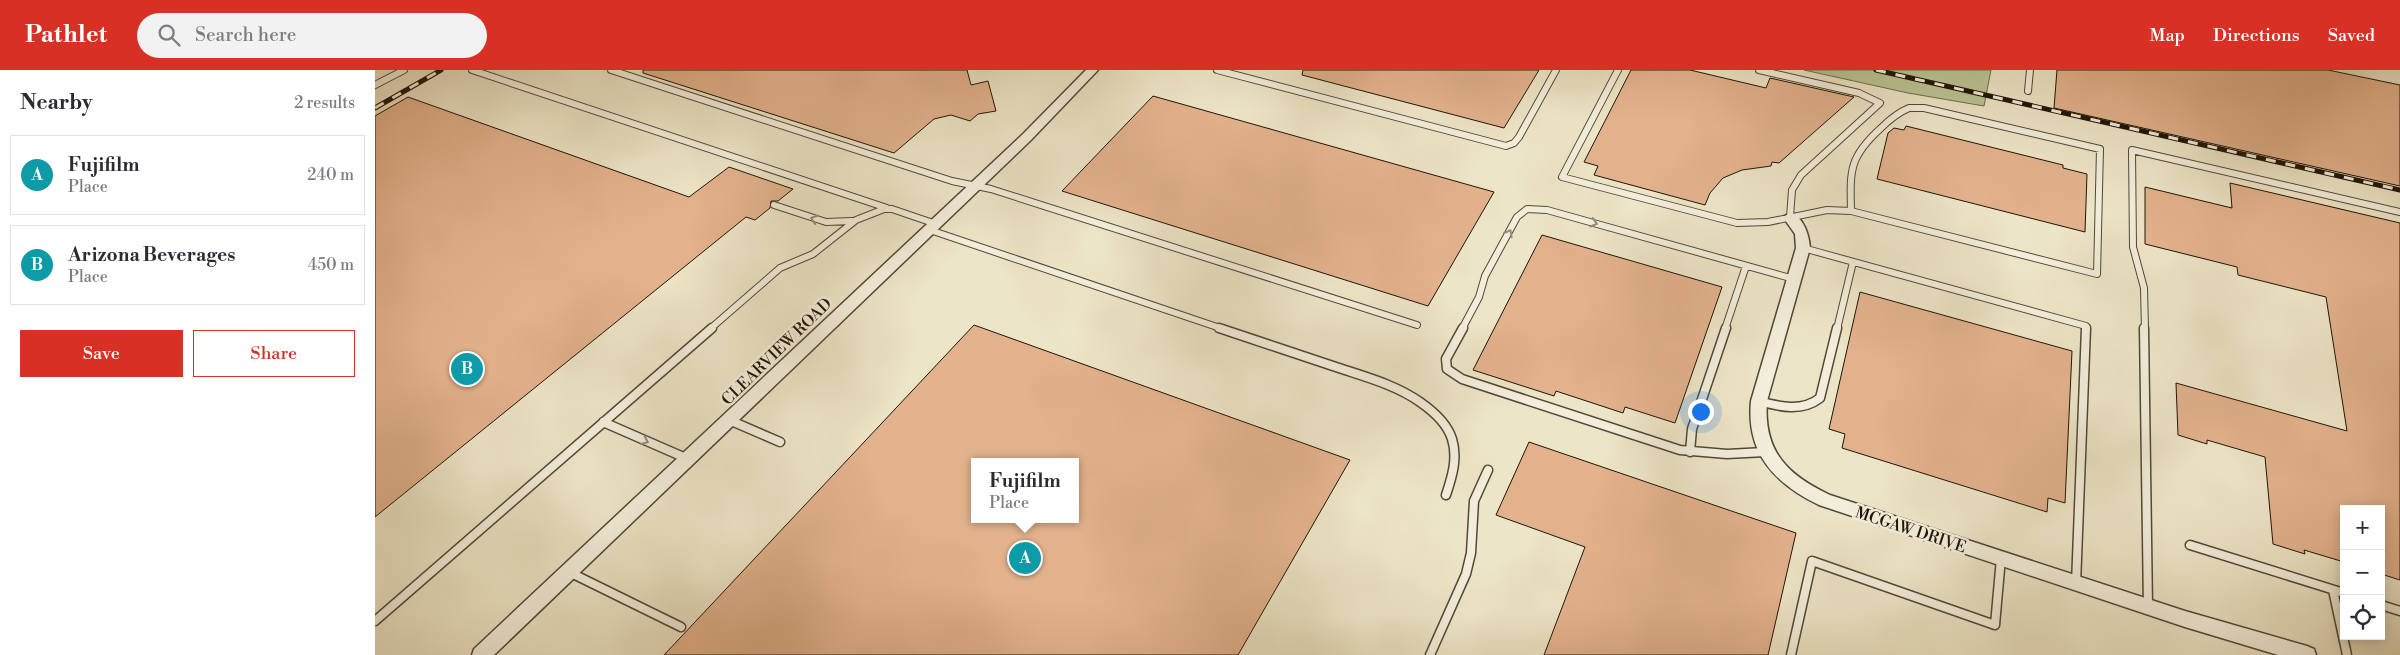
<!DOCTYPE html>
<html lang="en">
<head>
<meta charset="utf-8">
<style>
  body { margin:0; font-family:"Libre Bodoni",serif; background:#f2f2f3; color:#2b2b33 }
  .controls { position:absolute; right:15px; bottom:15px; display:grid; overflow:hidden; border-radius:0px; box-shadow:0 2px 12px #0003 }
  .controls button { width:45px; height:45px; display:grid; place-items:center; padding:0; border:0; border-bottom:1px solid #e1e1e2; background:#fff; color:#2b2b33; font:25px sans-serif }
  .you { position:absolute; left:1325px; top:341px; width:18px; height:18px; margin:-12px; border:4px solid #fff; border-radius:50%; background:#1a73e8; box-shadow:0 0 0 8px #1a73e833 }
  .badge { display:grid; place-items:center; width:32px; height:32px; border-radius:50%; background:#d93025; color:#fff; font-size:16px; font-weight:700 }
  .pin { position:absolute; translate:-50% -50%; border:2px solid #fff; box-shadow:0 1px 5px #0006 }
  .popup { position:absolute; left:596px; top:388px; width:108px; height:65px; box-sizing:border-box; display:grid; place-content:center; border-radius:0px; background:#fff; filter:drop-shadow(0 1px 4px #0005); font-size:16px; white-space:nowrap; color:#7c7c81 }
  .popup b { font-size:19px; color:#2b2b33 }
  .popup::after { content:''; position:absolute; left:50%; top:100%; margin-left:-10px; border:10px solid transparent; border-top-color:#fff }
  .list { margin:0; padding:0; list-style:none }
  h2 { display:flex; justify-content:space-between; align-items:center; height:65px; margin:0; padding:0 20px; font-size:21px }
  h2 small { font-size:16px; font-weight:400; color:#7c7c81 }
  .list li { display:grid; grid-template-columns:32px 1fr auto; gap:15px; align-items:center; box-sizing:border-box; height:80px; margin:0 10px 10px; padding:0 10px; border:1px solid #e1e1e2; border-radius:0px }
  .list b { display:block; font-size:19px; white-space:nowrap }
  .list p { margin:0; font-size:16px; white-space:nowrap; color:#7c7c81 }
  .list em { font-size:16px; font-style:normal; color:#7c7c81 }
  .actions { display:flex; gap:10px; padding:15px 20px }
  .actions a { flex:1; padding:11px 0; border:1px solid #d93025; border-radius:0px; text-align:center; font-size:18px; color:#d93025 }
  .actions .main { background:#d93025; color:#fff }
  .icon { flex:none; width:28px; height:28px; fill:none; stroke:currentColor; stroke-width:2; stroke-linecap:round; stroke-linejoin:round }
  .map { position:relative; flex:none; width:2025px; height:585px; overflow:hidden }
  header { display:flex; align-items:center; gap:30px; box-sizing:border-box; height:70px; padding:0 25px; background:#d93025; color:#fff }
  header strong { font-size:24px }
  nav { display:flex; gap:28px; margin-inline-start:auto; font-size:18px }
  .search { width:350px; height:45px; background:#f2f2f3; display:flex; align-items:center; gap:12px; box-sizing:border-box; padding:0 18px; border-radius:28px; color:#7c7c81; font-size:19px }
  main { display:flex }
  aside { flex:1; background:#fff }
  .map>svg:first-child { display:block }
</style>
</head>
<body>
<header>
<strong>Pathlet</strong>
<div class="search"><svg class="icon" aria-label="search" viewBox="0 0 24 24"><circle cx="10" cy="10" r="6"/><path d="M15 15l6 6"/></svg>Search here</div>
<nav><a>Map</a><a>Directions</a><a>Saved</a></nav>
</header>
<main>
<aside>
<h2>Nearby<small>2 results</small></h2>
<ul class="list">
<li><span class="badge" style="background:#0f9aa8">A</span><div><b>Fujifilm</b><p>Place</p></div><em>240 m</em></li>
<li><span class="badge" style="background:#0f9aa8">B</span><div><b>Arizona Beverages</b><p>Place</p></div><em>450 m</em></li>
</ul>
<div class="actions"><a class="main">Save</a><a>Share</a></div>
</aside>
<div class="map">
<svg width="2025" height="585" viewBox="0 0 2025 585">
  <rect width="100%" height="100%" fill="#ede5c7"/>
  <filter id="stains"><feTurbulence type="fractalNoise" baseFrequency=".004" numOctaves="4"/><feColorMatrix values="0 0 0 0 .2 0 0 0 0 .09 0 0 0 0 .02 0 0 0 .5 -.17"/></filter>
  <radialGradient id="worn" r=".72"><stop offset=".6" stop-color="#630" stop-opacity="0"/><stop offset="1" stop-color="#630" stop-opacity=".3"/></radialGradient>
  <path fill="#bac494" stroke="#6c6c4e" d="M1429 0H1616L1609 36 1533 23Z"/>
  <path fill="#e2b28c" stroke="#1f1407" fill-rule="evenodd" d="M268 0H592L596 15 613 11 621 41 603 44 595 51 576 45 559 49 519 83 268 3Z
    M928 0H1164L1129 58 927 5Z
    M1256 0H1315L1391 18 1395 8 1479 27 1404 93 1397 92 1396 96 1367 100 1348 108 1335 123 1330 135 1219 105 1223 96 1209 92Z
    M1682 0H1953L2025 15V116L1679 38Z
    M778 26 1119 122 1053 236 687 121Z
    M33 27 314 127 354 97 418 119 403 131H396L395 138 380 150 371 147 0 447V46Z
    M1531 56 1688 95V98L1712 104 1710 162 1502 109 1513 63 1519 58 1529 60Z
    M1855 113 2025 153V510L2006 504V439H1969V492L1929 480 1930 484 1898 474 1890 387 1832 370V374L1803 365 1801 313 1972 361 1951 227 1863 205 1862 197 1770 174V117L1857 138Z
    M1167 165 1347 217 1300 353 1250 337 1248 343 1181 321 1179 326 1098 300Z
    M1485 222 1697 281 1690 433 1673 428 1672 442 1467 378 1470 364 1454 359Z
    M599 255 975 390 863 585H289ZM600 392H700V449H600Z
    M1154 372 1421 463 1393 585H1169L1210 477 1121 445Z"/>
  <g fill="none" stroke-linecap="round" stroke-linejoin="round">
    <defs>
      <path id="lane-far1" d="M97 0 512 138
        M236 0 577 111 616 119 1042 255
        M842 0 1131 76 1139 73 1144 67 1181 0
        M1243 0 1187 107 1362 153 1393 152 1452 140 1476 141
        M1384 0 1484 23 1505 33 1426 105 1417 120 1415 147
        M0 15 29 0
        M1653 21 1655 0
        M1534 38H1549L1725 79 1722 204 1476 141C1475 100 1474 87 1506 58 1515 49 1522 43 1534 38Z
        M399 135 451 152 477 151
        M555 160 848 259
        M1428 178 1711 256V259
        M335 259 405 198 438 184 481 150 509 139H517L561 154
        M1087 259 1104 227 1110 206 1142 147 1152 139 1172 140 1419 209
        M1350 259 1371 196
        M1462 259 1478 192
        M1770 259 1769 218 1758 177 1757 80 2025 142"/>
      <path id="lane" d="M844 258C884 271 924 285 964 298 991 307 1021 315 1045 332 1058 341 1072 353 1077 369 1083 388 1077 407 1071 425
        M1088 258 1071 289 1072 299 1087 309 1305 380 1352 384 1390 382
        M1769 258 1773 537
        M1384 331C1405 337 1427 342 1445 328L1462 258
        M354 350 405 372
        M228 352 313 389
        M1315 382 1317 359 1351 258
        M1815 475 1969 523
        M194 502 306 557
        M1701 514 1711 258
        M1958 520 1972 585
        M2006 535 2025 541
        M0 551 337 258
        M1055 585 1091 504 1096 483 1099 431 1113 400
        M1416 585 1437 491 1620 555 1626 488"/>
      <path id="street" d="M711 0H723L656 70 119 585H97L99 579 648 64Z
        M1415 143C1429 147 1434 165 1435 178L1392 331C1388 381 1412 405 1455 425L1810 541 1932 576 1939 579 1941 585H1903L1810 557 1444 435C1399 413 1371 383 1376 331L1421 178 1420 164 1408 147Z"/>
    </defs>
    <use href="#lane-far1" stroke="#524837" stroke-width="8"/>
    <use href="#lane" stroke="#524837" stroke-width="11"/>
    <use href="#street" stroke="#524837" stroke-width="3"/>
    <use href="#lane-far1" stroke="#f3eedb" stroke-width="6"/>
    <use href="#lane" stroke="#f3eedb" stroke-width="8"/>
    <use href="#street" fill="#f3eedb" fill-rule="evenodd"/>
    <defs>
      <path id="rail" d="M1501 0 2025 120
        M0 38 66 0"/>
    </defs>
    <use href="#rail" stroke="#1f1407" stroke-width="5"/>
    <use href="#rail" stroke="#f3eedb" stroke-width="3" stroke-dasharray="10" stroke-linecap="butt"/>
  </g>
  <defs><path id="oneway-chevron" d="M-2-3.5L2.5 0L-2 3.5" fill="none" stroke-width="1.6" stroke-linecap="round" stroke-linejoin="round" transform="scale(1.25)"/></defs>
  <g stroke="#948c7c">
    <use href="#oneway-chevron" transform="translate(439 149) rotate(-162)"/>
    <use href="#oneway-chevron" transform="translate(1219 153) rotate(16)"/>
    <use href="#oneway-chevron" transform="translate(1134 163) rotate(-61)"/>
    <use href="#oneway-chevron" transform="translate(270 371) rotate(24)"/>
  </g>
  <g text-anchor="middle" stroke-width="5" stroke-linejoin="round" paint-order="stroke">
    <g font-size="16" fill="#1f1407" stroke="#f3eedb">
      <text transform="translate(401 281) rotate(-44)" y="6">CLEARVIEW ROAD</text>
      <text transform="translate(1536 459) rotate(18)" y="6">MCGAW DRIVE</text>
    </g>
  </g>
  <rect width="100%" height="100%" filter="url(#stains)"/>
  <rect width="100%" height="100%" fill="url(#worn)"/>
</svg>
<div class="controls">
<button>+</button>
<button>−</button>
<button><svg class="icon" aria-label="locate" viewBox="0 0 24 24"><circle cx="12" cy="12" r="6"/><path d="M12 2v4M12 18v4M2 12h4M18 12h4"/></svg></button>
</div>
<div class="you"></div>
<div class="pin badge" style="left:650px;top:488px;background:#0f9aa8">A</div>
<div class="popup"><b>Fujifilm</b>Place</div>
<div class="pin badge" style="left:92px;top:299px;background:#0f9aa8">B</div>
</div>
</main>
</body>
</html>
